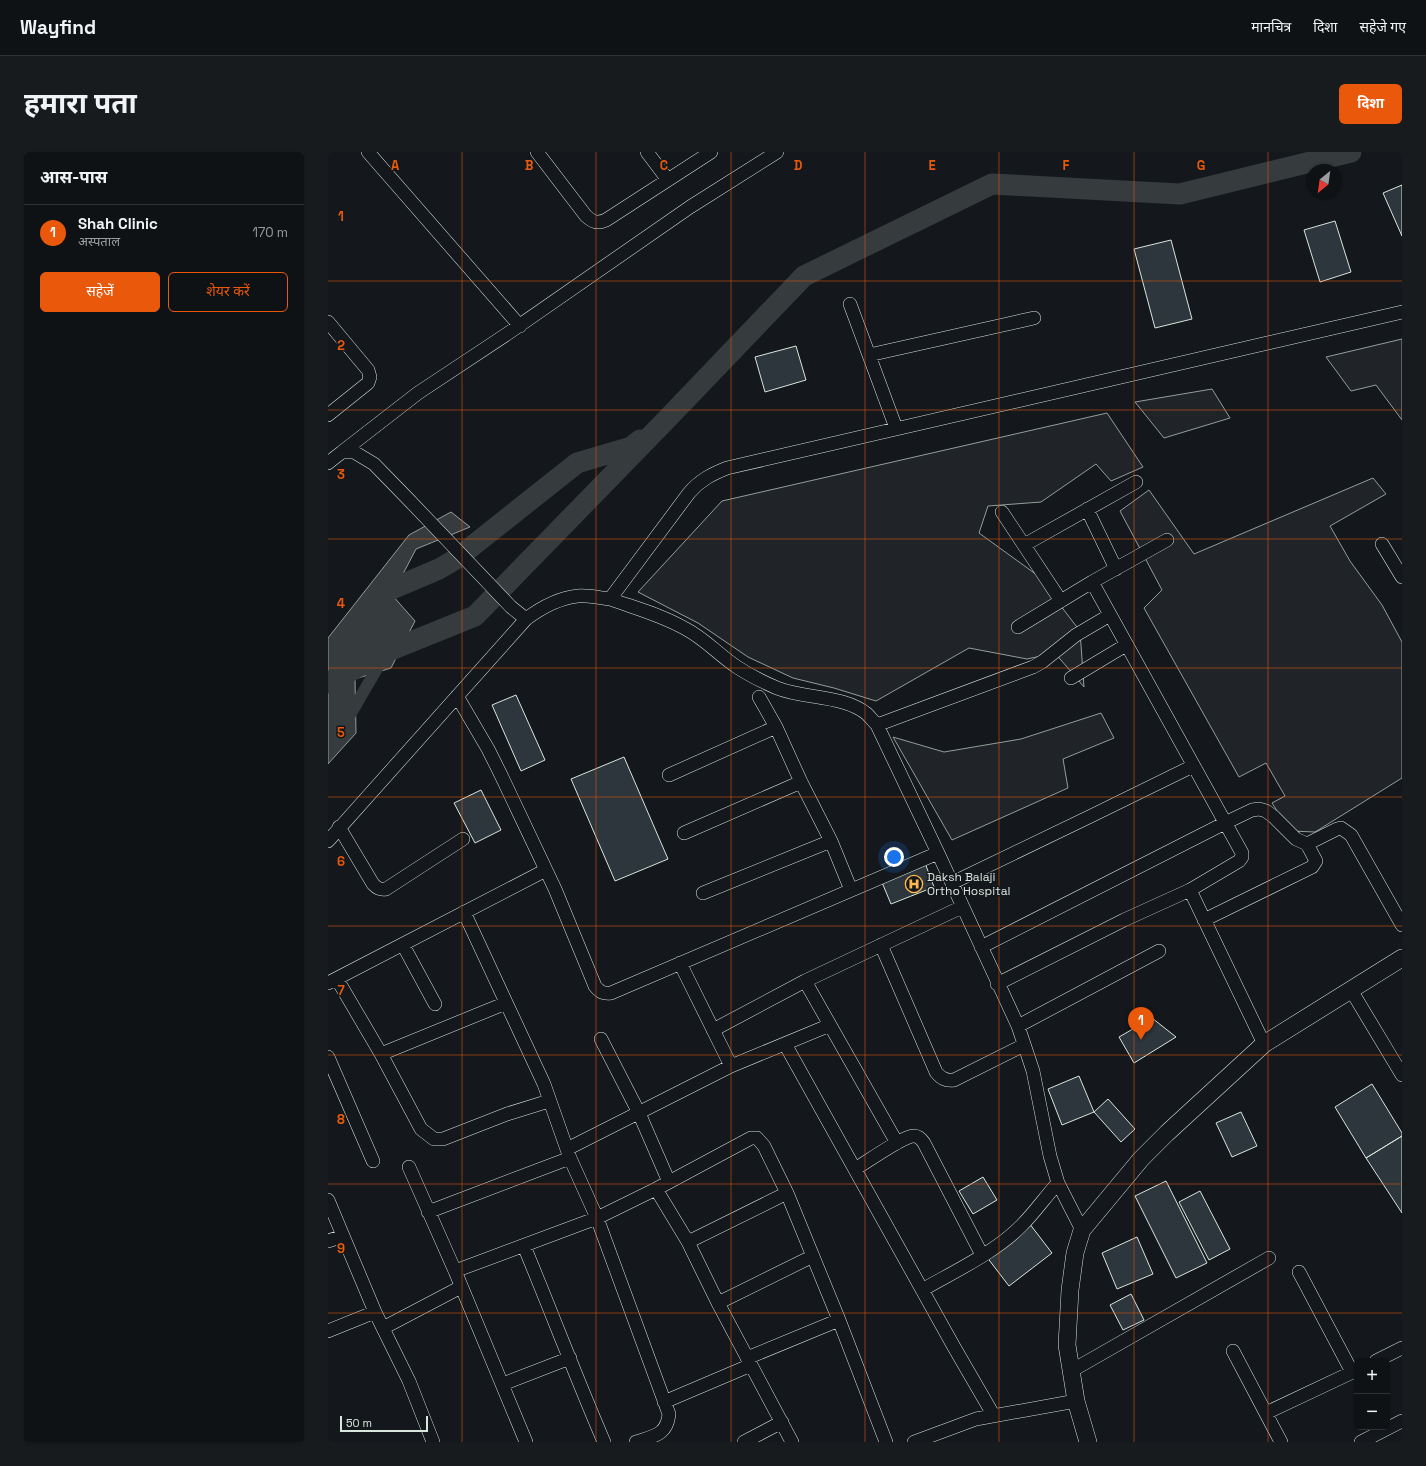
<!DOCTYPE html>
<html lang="hi">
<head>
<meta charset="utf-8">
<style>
  body { margin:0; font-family:"Space Grotesk","Noto Sans Devanagari",sans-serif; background:#181b1e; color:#f1f3f6 }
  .controls { position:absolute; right:12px; bottom:12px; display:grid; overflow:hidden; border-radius:6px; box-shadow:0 1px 3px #0004 }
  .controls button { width:36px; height:36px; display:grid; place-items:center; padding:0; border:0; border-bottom:1px solid #2f3234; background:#0f1215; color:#f1f3f6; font:20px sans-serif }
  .compass { position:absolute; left:978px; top:12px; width:36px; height:36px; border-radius:50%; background:#0f1215; box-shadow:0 1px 3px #0004; rotate:209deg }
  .scale { position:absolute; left:12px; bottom:10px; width:88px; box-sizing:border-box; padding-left:4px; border:2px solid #d8e6dc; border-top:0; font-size:11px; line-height:14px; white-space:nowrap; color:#d8e6dc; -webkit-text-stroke:3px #14181c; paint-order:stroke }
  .you { position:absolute; left:566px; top:705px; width:14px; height:14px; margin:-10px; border:3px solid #fff; border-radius:50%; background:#1a73e8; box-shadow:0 0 0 6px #1a73e833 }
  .badge { display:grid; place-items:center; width:26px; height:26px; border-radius:50%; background:#ea580c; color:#fff; font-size:13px; font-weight:700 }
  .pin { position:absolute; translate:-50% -33px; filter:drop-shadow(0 1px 2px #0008) }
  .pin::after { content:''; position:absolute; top:21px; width:14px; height:12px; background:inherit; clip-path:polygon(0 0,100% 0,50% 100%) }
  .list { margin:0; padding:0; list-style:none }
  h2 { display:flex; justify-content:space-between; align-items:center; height:52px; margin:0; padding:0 16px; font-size:17px }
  h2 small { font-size:13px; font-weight:400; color:#9b9ea0 }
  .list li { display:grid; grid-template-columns:26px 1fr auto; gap:12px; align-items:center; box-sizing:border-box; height:56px; padding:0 16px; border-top:1px solid #2f3234 }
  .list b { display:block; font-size:15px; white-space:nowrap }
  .list p { margin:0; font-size:13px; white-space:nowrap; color:#9b9ea0 }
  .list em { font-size:13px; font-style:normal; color:#9b9ea0 }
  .actions { display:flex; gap:8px; padding:12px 16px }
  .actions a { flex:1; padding:9px 0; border:1px solid #ea580c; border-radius:6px; text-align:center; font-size:14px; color:#ea580c }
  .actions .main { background:#ea580c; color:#fff }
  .map { position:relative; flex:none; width:1074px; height:1290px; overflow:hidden; border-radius:6px }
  header { display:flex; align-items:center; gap:24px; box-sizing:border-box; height:56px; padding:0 20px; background:#0f1215; border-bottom:1px solid #2f3234 }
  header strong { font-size:19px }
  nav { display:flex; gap:22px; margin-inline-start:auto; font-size:14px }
  .intro { display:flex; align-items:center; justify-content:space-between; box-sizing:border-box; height:96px; padding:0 24px }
  h1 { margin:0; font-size:28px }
  .button { padding:10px 18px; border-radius:6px; background:#ea580c; color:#fff; font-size:14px; font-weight:700 }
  main { display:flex; gap:24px; padding:0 24px }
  aside { flex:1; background:#0f1215; border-radius:6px; box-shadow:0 1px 3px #0004 }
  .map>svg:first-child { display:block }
</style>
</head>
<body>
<header>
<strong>Wayfind</strong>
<nav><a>मानचित्र</a><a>दिशा</a><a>सहेजे गए</a></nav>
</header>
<div class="intro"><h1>हमारा पता</h1><a class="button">दिशा</a></div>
<main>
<aside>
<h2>आस-पास<small></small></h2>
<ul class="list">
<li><span class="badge">1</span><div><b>Shah Clinic</b><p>अस्पताल</p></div><em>170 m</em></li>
</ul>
<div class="actions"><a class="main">सहेजें</a><a>शेयर करें</a></div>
</aside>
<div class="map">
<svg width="1074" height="1290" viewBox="0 0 1074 1290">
  <rect width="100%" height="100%" fill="#14181c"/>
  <path fill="#202428" stroke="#939e99" d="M1074 187V268L1048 233 1023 239 998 205Z
    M884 237 902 266 836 286 807 250Z
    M779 261 815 315 783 329 768 312 713 350 660 354 651 381 709 423 752 479 756 535 727 501 699 507 641 496 548 549 506 536 465 526 420 505 370 471 310 440 394 349Z
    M1045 326 1058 342 1002 374 1022 409 1054 453 1074 490V626L987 680 962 679 944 651 957 644 938 611 911 625 816 456 834 438 792 359 821 338 866 402Z
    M773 561 786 586 735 607 740 636 624 688 565 585 616 600 693 587Z"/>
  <path fill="#363b3e" stroke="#939e99" d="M123 360 142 375 88 397 64 443 87 469 63 516 27 527 28 581 0 612V486L81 383Z"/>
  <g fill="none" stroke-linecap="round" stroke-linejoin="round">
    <path stroke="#363b3e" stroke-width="12" d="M19 568 54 508"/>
    <path stroke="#363b3e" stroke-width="21" d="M52 456 59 439 111 417 128 407 249 311 303 295 312 288
      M0 531 58 500 147 464 339 267 476 124 664 32 852 42 1023 0"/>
  </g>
  <path fill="#2c363c" stroke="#d8e6dc" d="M1074 33V84L1055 41Z
    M1007 69 1023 120 992 130 976 78Z
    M843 88 864 167 827 176 806 97Z
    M468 194 478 228 437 240 427 205Z
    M188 543 217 608 193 619 164 553Z
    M296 605 340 707 287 729 243 627Z
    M153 638 173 678 147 691 126 651Z
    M597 711 606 735 563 752 553 728Z
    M824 866 848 885 806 911 791 885Z
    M751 924 766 960 734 973 720 937Z
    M1044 932 1074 981V984L1038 1006 1007 955Z
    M780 947 807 977 793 990 766 960Z
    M913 960 929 994 904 1005 888 971Z
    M1074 984V1061L1038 1006Z
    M655 1025 669 1048 645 1062 631 1039Z
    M838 1029 879 1111 848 1126 807 1044Z
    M872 1039 902 1097 881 1108 851 1050Z
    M701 1071 724 1101 681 1134 658 1104Z
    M809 1085 825 1122 789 1137 774 1101Z
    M803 1142 816 1168 795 1178 782 1153Z"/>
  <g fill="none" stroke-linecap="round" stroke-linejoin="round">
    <defs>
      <path id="minor" d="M40 0 192 174
        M209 0 258 64C265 70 269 72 278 68L383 0
        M319 0 340 28
        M522 152 568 276
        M0 170 40 218 42 225 40 231 0 263
        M541 203 706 166
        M14 300 90 241 179 182 362 55 449 0
        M0 311 14 300H26L46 312 82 349 183 455 198 467
        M759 357 788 417
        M674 360 733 449
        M1054 392 1074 425
        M696 393 808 330
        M764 430 914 701V705L911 709 862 738 936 892
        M282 447C307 456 334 463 358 477 377 487 391 503 409 515 421 523 435 530 449 536 476 547 516 543 539 562 542 565 546 570 549 573L610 701 690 874 705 919 722 1004 730 1031 754 1078
        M690 475 764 430 839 388
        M743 526 798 493
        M129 544 160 597 173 623 227 737 267 834C272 840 275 842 283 841L610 701
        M431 545 448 575 473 630 503 689 523 738
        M549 573 705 515 714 510 748 483 782 463
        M341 623 448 575
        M11 675 45 732C49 736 52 738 58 737L135 687
        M356 681 473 630
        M0 689 198 467C214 455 230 446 250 444 260 443 272 446 282 447L361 341C372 328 384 322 399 316L1074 160
        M624 731 763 664 865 614
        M375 741 503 689
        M136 760 216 932 242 1006 269 1066 341 1262C339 1283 326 1284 308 1290
        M876 768 984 715 988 709 979 692 1009 677 1013 676 1023 683 1074 773
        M75 793 107 852
        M553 793 608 920C613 926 617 929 626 928L696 893
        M653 795 897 671 924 658 931 657 938 659 946 665 968 687 979 692
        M352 811 403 914
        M9 827 53 902 93 977 106 987H115L179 962 221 949
        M477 829 569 991
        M0 831 218 718
        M669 832 796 768 862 738
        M1023 838 1074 923
        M690 874 831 799
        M385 878 477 829 634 755
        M273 887 311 961 341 1030
        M457 892 626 1195 666 1264
        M53 902 178 851
        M0 905 45 1009
        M239 997 403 914 502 873
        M81 1015 127 1119 269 1066 328 1037 423 986H429L436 994 459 1041 511 1168 558 1290
        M527 1017C539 1010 575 984 586 984 591 984 594 988 596 991L654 1103
        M328 1037 360 1090 390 1151 464 1290
        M0 1048 47 1160 81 1229 105 1290
        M100 1060 242 1006
        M0 1089 15 1084
        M360 1090 459 1041
        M196 1094C223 1159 248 1225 276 1290
        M127 1119 198 1290
        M971 1120 1024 1220
        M594 1138C627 1119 668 1100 694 1073 707 1060 718 1044 730 1031
        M390 1151 485 1104
        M55 1176 133 1135
        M0 1179 47 1160
        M905 1199 953 1290
        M419 1206 511 1168
        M1048 1209 1074 1196
        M743 1219 941 1106
        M175 1232 242 1206
        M336 1250 423 1213
        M938 1261 1029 1218
        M416 1290 454 1270
        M586 1290 648 1267 748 1249
        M1033 1290 1074 1269"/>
      <path id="major" d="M760 1290 748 1249 739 1193 742 1138 747 1101 754 1078 813 1007 839 981 936 892 1074 806"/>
    </defs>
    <use href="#minor" stroke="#d8e6dc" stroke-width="14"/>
    <use href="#major" stroke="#d8e6dc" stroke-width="18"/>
    <use href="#minor" stroke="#14181c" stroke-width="13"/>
    <use href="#major" stroke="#14181c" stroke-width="17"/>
  </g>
  <path fill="none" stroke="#e8590c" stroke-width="1" stroke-opacity="0.55" d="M134 0V1290M268 0V1290M403 0V1290M537 0V1290M671 0V1290M806 0V1290M940 0V1290M0 129H1074M0 258H1074M0 387H1074M0 516H1074M0 645H1074M0 774H1074M0 903H1074M0 1032H1074M0 1161H1074"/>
  <defs>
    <symbol id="hospital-ring" viewBox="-11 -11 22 22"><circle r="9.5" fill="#14181c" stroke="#ffb74d" stroke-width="1.5"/><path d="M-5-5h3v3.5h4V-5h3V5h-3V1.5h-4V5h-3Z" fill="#ffb74d"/></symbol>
  </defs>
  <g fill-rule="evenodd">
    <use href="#hospital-ring" x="576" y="722" width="20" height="20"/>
  </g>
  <g text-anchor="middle" stroke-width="3" stroke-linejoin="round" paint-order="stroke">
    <g font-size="12" fill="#d8e6dc" stroke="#14181c" text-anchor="start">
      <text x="599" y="729">Daksh Balaji<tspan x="599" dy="14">Ortho Hospital</tspan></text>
    </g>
  </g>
  <g font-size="13" text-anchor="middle" font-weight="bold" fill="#e8590c" stroke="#14181c" stroke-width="3" stroke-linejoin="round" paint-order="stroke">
    <text x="67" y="18">A</text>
    <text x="201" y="18">B</text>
    <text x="336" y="18">C</text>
    <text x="470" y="18">D</text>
    <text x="604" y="18">E</text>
    <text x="738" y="18">F</text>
    <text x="873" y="18">G</text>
    <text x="13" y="69">1</text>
    <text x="13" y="198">2</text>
    <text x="13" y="327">3</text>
    <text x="13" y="456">4</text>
    <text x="13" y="585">5</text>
    <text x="13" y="714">6</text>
    <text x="13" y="843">7</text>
    <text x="13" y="972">8</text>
    <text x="13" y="1101">9</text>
  </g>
</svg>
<div class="controls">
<button>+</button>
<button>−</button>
</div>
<svg class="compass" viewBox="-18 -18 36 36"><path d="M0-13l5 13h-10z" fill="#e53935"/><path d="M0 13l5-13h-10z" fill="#9b9ea0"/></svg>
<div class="scale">50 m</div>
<div class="you"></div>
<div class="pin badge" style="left:813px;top:888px">1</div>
</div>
</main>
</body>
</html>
